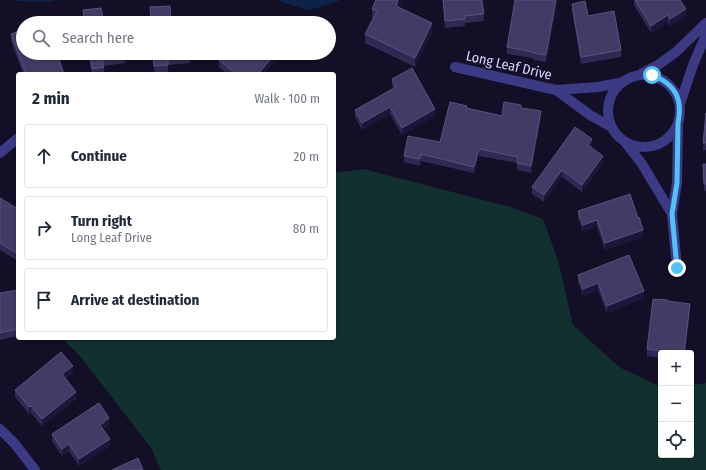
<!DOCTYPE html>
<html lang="en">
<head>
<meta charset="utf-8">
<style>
  body { margin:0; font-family:"Fira Sans Condensed",sans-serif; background:#f6f6f7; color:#1f2937 }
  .controls { position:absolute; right:12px; bottom:12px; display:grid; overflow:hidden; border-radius:4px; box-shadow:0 1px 3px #0004 }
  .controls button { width:36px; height:36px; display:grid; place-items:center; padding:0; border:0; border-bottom:1px solid #e0e1e3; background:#fff; color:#1f2937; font:20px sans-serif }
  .stop { position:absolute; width:12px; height:12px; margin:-9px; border:3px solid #4fc3f7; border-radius:50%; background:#fff }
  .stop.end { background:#4fc3f7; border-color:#fff; box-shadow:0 1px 4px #0008 }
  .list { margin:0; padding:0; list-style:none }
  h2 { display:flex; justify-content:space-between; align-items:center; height:52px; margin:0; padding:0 16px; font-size:17px }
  h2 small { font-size:13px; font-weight:400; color:#747a83 }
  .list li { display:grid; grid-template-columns:26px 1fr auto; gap:12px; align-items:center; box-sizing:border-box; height:64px; margin:0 8px 8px; padding:0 8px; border:1px solid #e0e1e3; border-radius:4px }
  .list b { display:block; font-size:15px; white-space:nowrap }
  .list p { margin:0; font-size:13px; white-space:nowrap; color:#747a83 }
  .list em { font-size:13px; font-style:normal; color:#747a83 }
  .icon { flex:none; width:22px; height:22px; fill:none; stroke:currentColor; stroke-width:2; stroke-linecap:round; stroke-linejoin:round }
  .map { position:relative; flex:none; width:706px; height:470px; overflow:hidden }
  .search { position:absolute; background:#fff; box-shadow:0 1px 3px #0004; left:16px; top:16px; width:320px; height:44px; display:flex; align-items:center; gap:10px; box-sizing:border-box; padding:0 14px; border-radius:22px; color:#747a83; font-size:15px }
  .panel { position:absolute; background:#fff; box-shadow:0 1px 3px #0004; left:16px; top:72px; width:320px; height:268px; border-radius:4px }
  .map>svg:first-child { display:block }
</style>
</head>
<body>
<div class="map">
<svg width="706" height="470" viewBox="0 0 706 470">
  <rect width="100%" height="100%" fill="#130f26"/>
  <path fill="#12302f" d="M364 169 510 207 543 219 558 260 573 325 619 367 661 387V455H691V385L706 383V470H161L151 448 80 356 62 338H334V173Z"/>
  <path fill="#0c2248" d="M14 0H57L48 2 19 1Z
    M277 0H339L337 2 309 10 294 6Z"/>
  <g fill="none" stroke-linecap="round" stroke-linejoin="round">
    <path stroke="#3d3a85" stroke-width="10" d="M455 67 556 90 598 87 619 83
      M641 74 658 65 676 52 706 23
      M608 111a36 36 0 1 1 72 0a36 36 0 1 1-72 0Z
      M556 90 590 115 611 127
      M680 104 693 65 706 35
      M625 142 642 164 672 214
      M0 153 18 138
      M677 268 672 214 677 183 678 125
      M0 429 15 444 35 470"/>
  </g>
  <path fill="#312854" d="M402 0V2L399 7 432 32 415 67 365 43V34L373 19 372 18V9Z
    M443 0H482L484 21 465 23V26L445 28Z
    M634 0H680L686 16 670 26 668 22 651 33 634 5Z
    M572 4 588 16 621 50V57L581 64 572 11Z
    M556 7 546 62 533 60V58L507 54V47Z
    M83 10 104 22 120 23H84L83 18Z
    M11 34 23 53 64 74H23L11 41Z
    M88 53H125V63L104 66V74H92Z
    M153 53H189L190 63 168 65V72L154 73Z
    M276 53V60L264 74H227L219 67V60Z
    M392 79 435 116 402 135 390 114 362 130 355 117V110L394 89 392 86Z
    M467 108 502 116 521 108 541 118 531 173 517 170V163L479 156 474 173 421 161 420 166 404 162V156L440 142Z
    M706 113V150H703Z
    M592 146 591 148 603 163 582 192 562 177 544 202 532 194V187Z
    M703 164H706V191H704Z
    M0 198 18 209V261L0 250Z
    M578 211 643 237 605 250 597 227 583 232 578 218Z
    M578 275 644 298 607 313 598 290 583 296 578 282Z
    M18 290V336L0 340V293Z
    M668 301 690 311 685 353H661V358L647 356V349Z
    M73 373 65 379 76 399 42 426 31 413 29 414 15 397V390Z
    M109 425 103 429 110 446 79 466 69 451 62 456 52 441V434Z"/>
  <path fill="#1d163a" d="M398 0H402V2L396 14V6Z
    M556 0V7L546 62V55Z
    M686 9V16L670 26V19Z
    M668 15V22L651 33V26Z
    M432 23V32L415 67V58Z
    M276 53V60L264 74H258Z
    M390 107V114L362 130V123Z
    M435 109V116L402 135V128Z
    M541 111V118L531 173V166Z
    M592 139V146L588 152V145Z
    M479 149V156L474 173V167Z
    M421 154V161L420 166V159Z
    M603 156V163L582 192V185Z
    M562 170V177L544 202V195Z
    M597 220V227L583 232V225Z
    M643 230V237L605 250V243Z
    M598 283V290L583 296V289Z
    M644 291V298L607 313V306Z
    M690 304V311L685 353H684Z
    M73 366V373L62 381V374Z
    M76 392V399L42 426V419Z
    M31 406V413L29 414V407Z
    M109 418V425L100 432V425Z
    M110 439V446L79 466V459Z
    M69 444V451L62 456V449Z"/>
  <path fill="#433a66" stroke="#5a527e" d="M376 0H398L396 6 432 23 415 58 365 34 377 11 372 9Z
    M443 0H482L484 14 465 16V19L445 21Z
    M515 0H556L546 55 533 53V52L507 47Z
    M635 0H680L686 9 670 19 668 15 651 26Z
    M585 1 588 16 614 11 621 50 581 57 572 4Z
    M170 6 171 20 187 19V23H151L150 7Z
    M101 8 104 22 119 19 120 23H85L83 10Z
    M257 16 265 23H251Z
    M23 29V53H57L64 74H26L11 34Z
    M90 53H125V56L102 59 104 67 92 69Z
    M153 53H189L190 56 168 58V65L154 66Z
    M225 53H276L258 74H236L219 60Z
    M412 68 435 109 402 128 390 107 362 123 355 110 396 87 392 79Z
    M450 102 467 106 466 108 502 116 504 102 521 105V108L541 111 531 166 517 163 518 157 479 149 474 167 421 154 420 159 404 156 408 136 440 142Z
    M706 113V143H703Z
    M575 127 592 139 588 145 603 156 582 185 562 170 544 195 532 187Z
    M703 164H706V184H704Z
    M630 194 638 218 639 217 643 230 605 243 597 220 583 225 578 211Z
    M0 198 18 209V254L0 243Z
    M629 255 644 291 607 306 598 283 583 289 578 275Z
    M18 290V329L0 333V293Z
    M653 299 668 300V301L690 304 684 353H671V352L647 349Z
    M61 352 73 366 62 374 76 392 42 419 31 406 29 407 15 390Z
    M99 403 109 418 100 425 110 439 79 459 69 444 62 449 52 434Z
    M138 458 143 470H112Z"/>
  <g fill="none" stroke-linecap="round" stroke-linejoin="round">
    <path stroke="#4fc3f7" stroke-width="5" d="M652 75C675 84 683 98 678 123L677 183 672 214 677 268"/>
  </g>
  <g text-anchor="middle" stroke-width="3" stroke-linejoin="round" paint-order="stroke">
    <g font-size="14" fill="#d9d4ff" stroke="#130f26">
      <text transform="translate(509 65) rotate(13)" y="5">Long Leaf Drive</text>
    </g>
  </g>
</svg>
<div class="controls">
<button>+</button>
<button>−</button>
<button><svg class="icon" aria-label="locate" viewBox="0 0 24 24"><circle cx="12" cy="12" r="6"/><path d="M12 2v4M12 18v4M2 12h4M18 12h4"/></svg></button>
</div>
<div class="stop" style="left:652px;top:75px"></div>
<div class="stop end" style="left:677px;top:268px"></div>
<div class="search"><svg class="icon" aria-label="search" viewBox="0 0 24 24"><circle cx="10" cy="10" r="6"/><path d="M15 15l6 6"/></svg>Search here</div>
<section class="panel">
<h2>2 min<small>Walk · 100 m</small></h2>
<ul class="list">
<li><svg class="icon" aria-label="ahead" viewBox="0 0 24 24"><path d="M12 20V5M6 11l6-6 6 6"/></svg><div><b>Continue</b></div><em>20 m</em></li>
<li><svg class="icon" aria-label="right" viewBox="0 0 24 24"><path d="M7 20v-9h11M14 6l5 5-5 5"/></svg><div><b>Turn right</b><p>Long Leaf Drive</p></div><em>80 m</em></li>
<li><svg class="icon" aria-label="arrive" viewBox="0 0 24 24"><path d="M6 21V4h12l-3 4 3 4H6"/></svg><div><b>Arrive at destination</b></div></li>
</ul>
</section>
</div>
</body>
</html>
